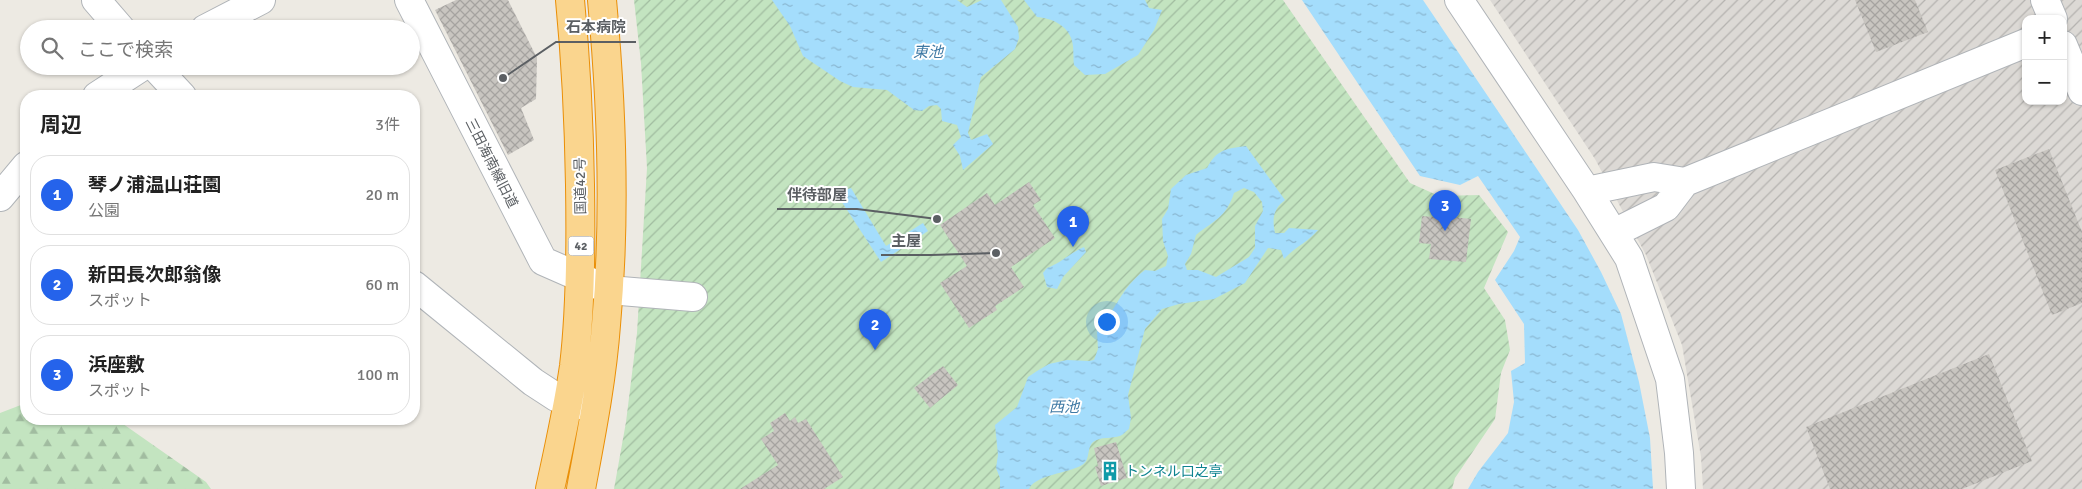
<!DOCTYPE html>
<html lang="ja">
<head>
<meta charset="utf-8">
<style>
  body { margin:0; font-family:Signika,"Noto Sans JP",sans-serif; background:#f6f6f6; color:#222 }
  .controls { position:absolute; right:15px; top:15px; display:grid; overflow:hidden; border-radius:10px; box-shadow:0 1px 4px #0004 }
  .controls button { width:45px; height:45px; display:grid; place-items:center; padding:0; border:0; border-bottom:1px solid #e0e0e0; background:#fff; color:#222; font:25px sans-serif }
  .you { position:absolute; left:1106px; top:321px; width:18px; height:18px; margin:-12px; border:4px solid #fff; border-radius:50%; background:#1a73e8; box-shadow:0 0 0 8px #1a73e833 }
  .badge { display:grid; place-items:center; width:32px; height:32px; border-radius:50%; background:#2563eb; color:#fff; font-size:16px; font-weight:700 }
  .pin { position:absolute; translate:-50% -41px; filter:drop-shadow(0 1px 2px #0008) }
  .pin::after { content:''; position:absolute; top:26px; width:18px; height:15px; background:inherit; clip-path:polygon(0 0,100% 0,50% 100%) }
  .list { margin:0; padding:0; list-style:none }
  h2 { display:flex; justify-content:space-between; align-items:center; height:65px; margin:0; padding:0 20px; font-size:21px }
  h2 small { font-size:16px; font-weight:400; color:#767676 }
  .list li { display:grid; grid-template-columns:32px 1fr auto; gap:15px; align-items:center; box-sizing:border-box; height:80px; margin:0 10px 10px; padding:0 10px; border:1px solid #e0e0e0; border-radius:20px }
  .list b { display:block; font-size:19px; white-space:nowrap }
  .list p { margin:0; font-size:16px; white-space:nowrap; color:#767676 }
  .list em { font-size:16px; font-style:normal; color:#767676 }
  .icon { flex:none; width:28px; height:28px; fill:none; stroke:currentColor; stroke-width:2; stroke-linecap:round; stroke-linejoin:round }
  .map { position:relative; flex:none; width:2082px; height:489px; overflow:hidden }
  .search { position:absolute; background:#fff; box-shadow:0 1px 4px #0004; left:20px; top:20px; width:400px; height:55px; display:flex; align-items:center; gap:12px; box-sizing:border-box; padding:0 18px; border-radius:28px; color:#767676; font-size:19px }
  .panel { position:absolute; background:#fff; box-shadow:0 1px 4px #0004; left:20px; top:90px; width:400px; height:335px; border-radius:20px }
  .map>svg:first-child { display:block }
</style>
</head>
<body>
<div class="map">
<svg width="2082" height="489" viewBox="0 0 2082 489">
  <defs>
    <pattern id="industrial-furrows" width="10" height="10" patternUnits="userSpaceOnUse" patternTransform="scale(1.25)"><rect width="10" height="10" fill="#dcd9d5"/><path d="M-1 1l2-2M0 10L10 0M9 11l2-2" fill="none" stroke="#b5b3b0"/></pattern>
    <pattern id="forest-firs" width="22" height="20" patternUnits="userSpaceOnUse" patternTransform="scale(1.25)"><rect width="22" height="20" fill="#c3e4c0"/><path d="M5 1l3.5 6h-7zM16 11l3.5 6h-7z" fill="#a1bca0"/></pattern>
    <pattern id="garden-furrows" width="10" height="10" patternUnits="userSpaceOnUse" patternTransform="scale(1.25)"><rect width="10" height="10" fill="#c3e4c0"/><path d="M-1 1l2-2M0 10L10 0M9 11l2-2" fill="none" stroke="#a1bca0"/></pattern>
    <pattern id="water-ripples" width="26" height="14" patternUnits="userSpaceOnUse" patternTransform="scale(1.25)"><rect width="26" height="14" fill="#a4ddfc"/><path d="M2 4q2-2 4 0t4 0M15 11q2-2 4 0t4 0" fill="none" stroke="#89b6d0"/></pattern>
    <pattern id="building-cross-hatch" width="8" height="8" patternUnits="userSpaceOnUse" patternTransform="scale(1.25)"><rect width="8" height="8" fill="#c8c5c0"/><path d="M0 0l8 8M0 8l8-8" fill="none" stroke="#a5a3a0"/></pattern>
  </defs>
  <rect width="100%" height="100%" fill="#edeae3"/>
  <path fill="url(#industrial-furrows)" fill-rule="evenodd" d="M1490 0H2082V489H1703L1701 457 1682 345 1646 255 1595 159ZM2026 19H2063V101H2026Z"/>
  <path fill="url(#forest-firs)" d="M26 403V419H116L206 482 211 489H0V413Z"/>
  <path fill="url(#garden-furrows)" d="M634 0H1283L1410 183 1439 196 1479 195 1508 232 1484 288 1505 320 1510 350 1501 373 1495 419 1455 478 1452 489H614L626 422 637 333 647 168 641 63Z"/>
  <path fill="url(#water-ripples)" fill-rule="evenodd" d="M772 0H957L967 7 982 0H1001L1018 27 1019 38 1015 49 981 77 968 133 971 140 987 134 993 144 963 170 960 156 953 145 961 137 957 125 942 121 941 109 937 105 929 106 922 111 914 110 887 90 853 87 840 81 803 56 790 26Z
    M1024 0H1145L1149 8 1162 10 1154 30 1138 55 1105 74 1085 75 1074 65C1073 58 1074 48 1072 41 1068 25 1051 18 1037 17Z
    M1302 0H1423L1578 230 1601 272 1621 314 1639 382 1650 438 1653 489H1468L1478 472 1508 433 1514 402 1511 371 1525 363 1524 324 1495 280 1514 251 1520 237 1478 176 1460 185 1420 176Z
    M1246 146 1285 200C1273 209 1272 219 1275 233H1284L1289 228 1318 230C1308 242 1295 247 1284 259L1281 250 1268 248 1245 283 1214 299 1179 304 1162 309 1145 329 1128 395 1131 418 1129 429C1126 431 1123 435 1120 436 1112 439 1101 436 1093 442 1086 449 1091 460 1082 465 1069 473 1035 475 1029 489H1000V478L996 468 998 455 995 425 1017 407 1028 377 1037 371 1049 364 1067 360 1089 361 1094 360 1098 349 1097 332C1116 310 1120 289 1145 270L1155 271 1166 266 1168 256 1163 241 1162 219 1168 209 1171 189 1186 175 1207 168C1217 149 1226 149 1246 146ZM1244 188 1254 192 1262 202 1263 211 1255 226V248L1249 257 1216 277 1198 270H1187L1185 264 1191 254 1196 235C1214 220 1226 218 1234 193Z
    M851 188 886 246 923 223 928 231 881 262 836 193Z
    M1084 247 1086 252 1063 277 1057 289 1047 287 1043 273 1047 268C1061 263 1070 253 1084 247Z"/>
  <path fill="url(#building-cross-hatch)" d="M456 0H508L537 58 536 99 521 108 534 140 508 155 435 10Z
    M1855 0H1915L1928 32 1876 52Z
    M2049 149 2082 232V303L2052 315 1995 170Z
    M1029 182 1041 200 1033 205 1055 238 1011 267 1024 287 995 306 997 310 969 328 940 283 967 266 940 225 987 193 995 205Z
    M1434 215 1471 219 1466 262 1429 259 1431 244 1419 243 1422 216 1433 217Z
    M1989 354 2032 461 1962 489H1830L1806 427Z
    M943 366 958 385 930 408 914 388Z
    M785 413 790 421 795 417 798 423 806 419 843 477 824 489H740L778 465 761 439 774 431 770 423Z
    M1116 442 1127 478 1101 486 1095 467 1098 466 1094 448Z"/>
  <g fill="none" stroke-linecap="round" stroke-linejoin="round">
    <defs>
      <path id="minor" d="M96 0 121 29
        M409 0 543 261 609 290 693 297
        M1459 0 1587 191 1629 258 1670 379 1679 453 1681 489
        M2045 0 2053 19
        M205 29 261 0
        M2063 45 2082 91
        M154 66 182 96
        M97 96 143 66
        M1587 191 1654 177 1685 182
        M0 197 26 166
        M1614 233 1666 207 1685 182 2026 43
        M414 285 533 382 556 397 592 408"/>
      <path id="highway" d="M550 489C559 448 568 408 574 366 581 307 581 245 580 185 579 123 576 62 570 0
        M581 489C591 435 602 380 606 325 616 217 612 108 602 0"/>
    </defs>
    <use href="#minor" stroke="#b0b4b8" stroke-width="30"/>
    <use href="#highway" stroke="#ea8f07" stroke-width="30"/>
    <use href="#minor" stroke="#fff" stroke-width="28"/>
    <use href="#highway" stroke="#fad58e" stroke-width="28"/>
  </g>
  <defs>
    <symbol id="building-bare" viewBox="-9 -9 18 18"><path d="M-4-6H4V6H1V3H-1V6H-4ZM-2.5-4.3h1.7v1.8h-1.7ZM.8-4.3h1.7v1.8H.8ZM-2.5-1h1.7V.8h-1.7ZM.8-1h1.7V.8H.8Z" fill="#0f9aa8" stroke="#fff" stroke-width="2.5" paint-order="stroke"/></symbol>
  </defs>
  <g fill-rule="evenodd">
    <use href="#building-bare" x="1096" y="457" width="28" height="28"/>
  </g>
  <g text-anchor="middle" stroke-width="4" stroke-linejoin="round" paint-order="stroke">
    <rect fill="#fff" stroke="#8c8f92" stroke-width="1" x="568.5" y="236.5" width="25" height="19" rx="4"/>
    <g font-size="12" font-weight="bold" fill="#5b5f63">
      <text x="581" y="250">42</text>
    </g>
    <g font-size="14" fill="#5b5f63" stroke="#fff">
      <text transform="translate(492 163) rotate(63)" y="5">三田海南線旧道</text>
      <text transform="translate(580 186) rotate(-91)" y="5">国道42号</text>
    </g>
    <g font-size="14" fill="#0d838f" stroke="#fff" text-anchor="start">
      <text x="1125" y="476">トンネル口之亭</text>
    </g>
    <g font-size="15" font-style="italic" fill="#3f7aa5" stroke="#fff">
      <text x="928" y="57">東池</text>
      <text x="1064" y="412">西池</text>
    </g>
  </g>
  <path fill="none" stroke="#5b5f63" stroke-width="2" d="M503 78L556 42H636M937 219L857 209H777M996 253L931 255H881"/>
  <g fill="#5b5f63" stroke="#fff" stroke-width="2">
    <circle cx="503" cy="78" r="5"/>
    <circle cx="937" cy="219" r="5"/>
    <circle cx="996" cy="253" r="5"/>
  </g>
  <g font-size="15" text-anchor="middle" font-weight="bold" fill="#5b5f63" stroke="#fff" stroke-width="4" stroke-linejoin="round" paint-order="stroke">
    <text x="596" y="32">石本病院</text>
    <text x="817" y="200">伴待部屋</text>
    <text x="906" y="246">主屋</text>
  </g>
</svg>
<div class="controls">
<button>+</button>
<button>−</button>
</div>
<div class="you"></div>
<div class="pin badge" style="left:1073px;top:247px">1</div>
<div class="pin badge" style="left:875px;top:350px">2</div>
<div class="pin badge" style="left:1445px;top:231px">3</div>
<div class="search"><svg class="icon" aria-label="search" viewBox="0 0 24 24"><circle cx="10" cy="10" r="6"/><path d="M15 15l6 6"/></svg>ここで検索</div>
<section class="panel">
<h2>周辺<small>3件</small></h2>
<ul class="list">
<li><span class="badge">1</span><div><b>琴ノ浦温山荘園</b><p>公園</p></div><em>20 m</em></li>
<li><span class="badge">2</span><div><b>新田長次郎翁像</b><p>スポット</p></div><em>60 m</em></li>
<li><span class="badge">3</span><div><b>浜座敷</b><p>スポット</p></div><em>100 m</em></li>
</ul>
</section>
</div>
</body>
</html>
